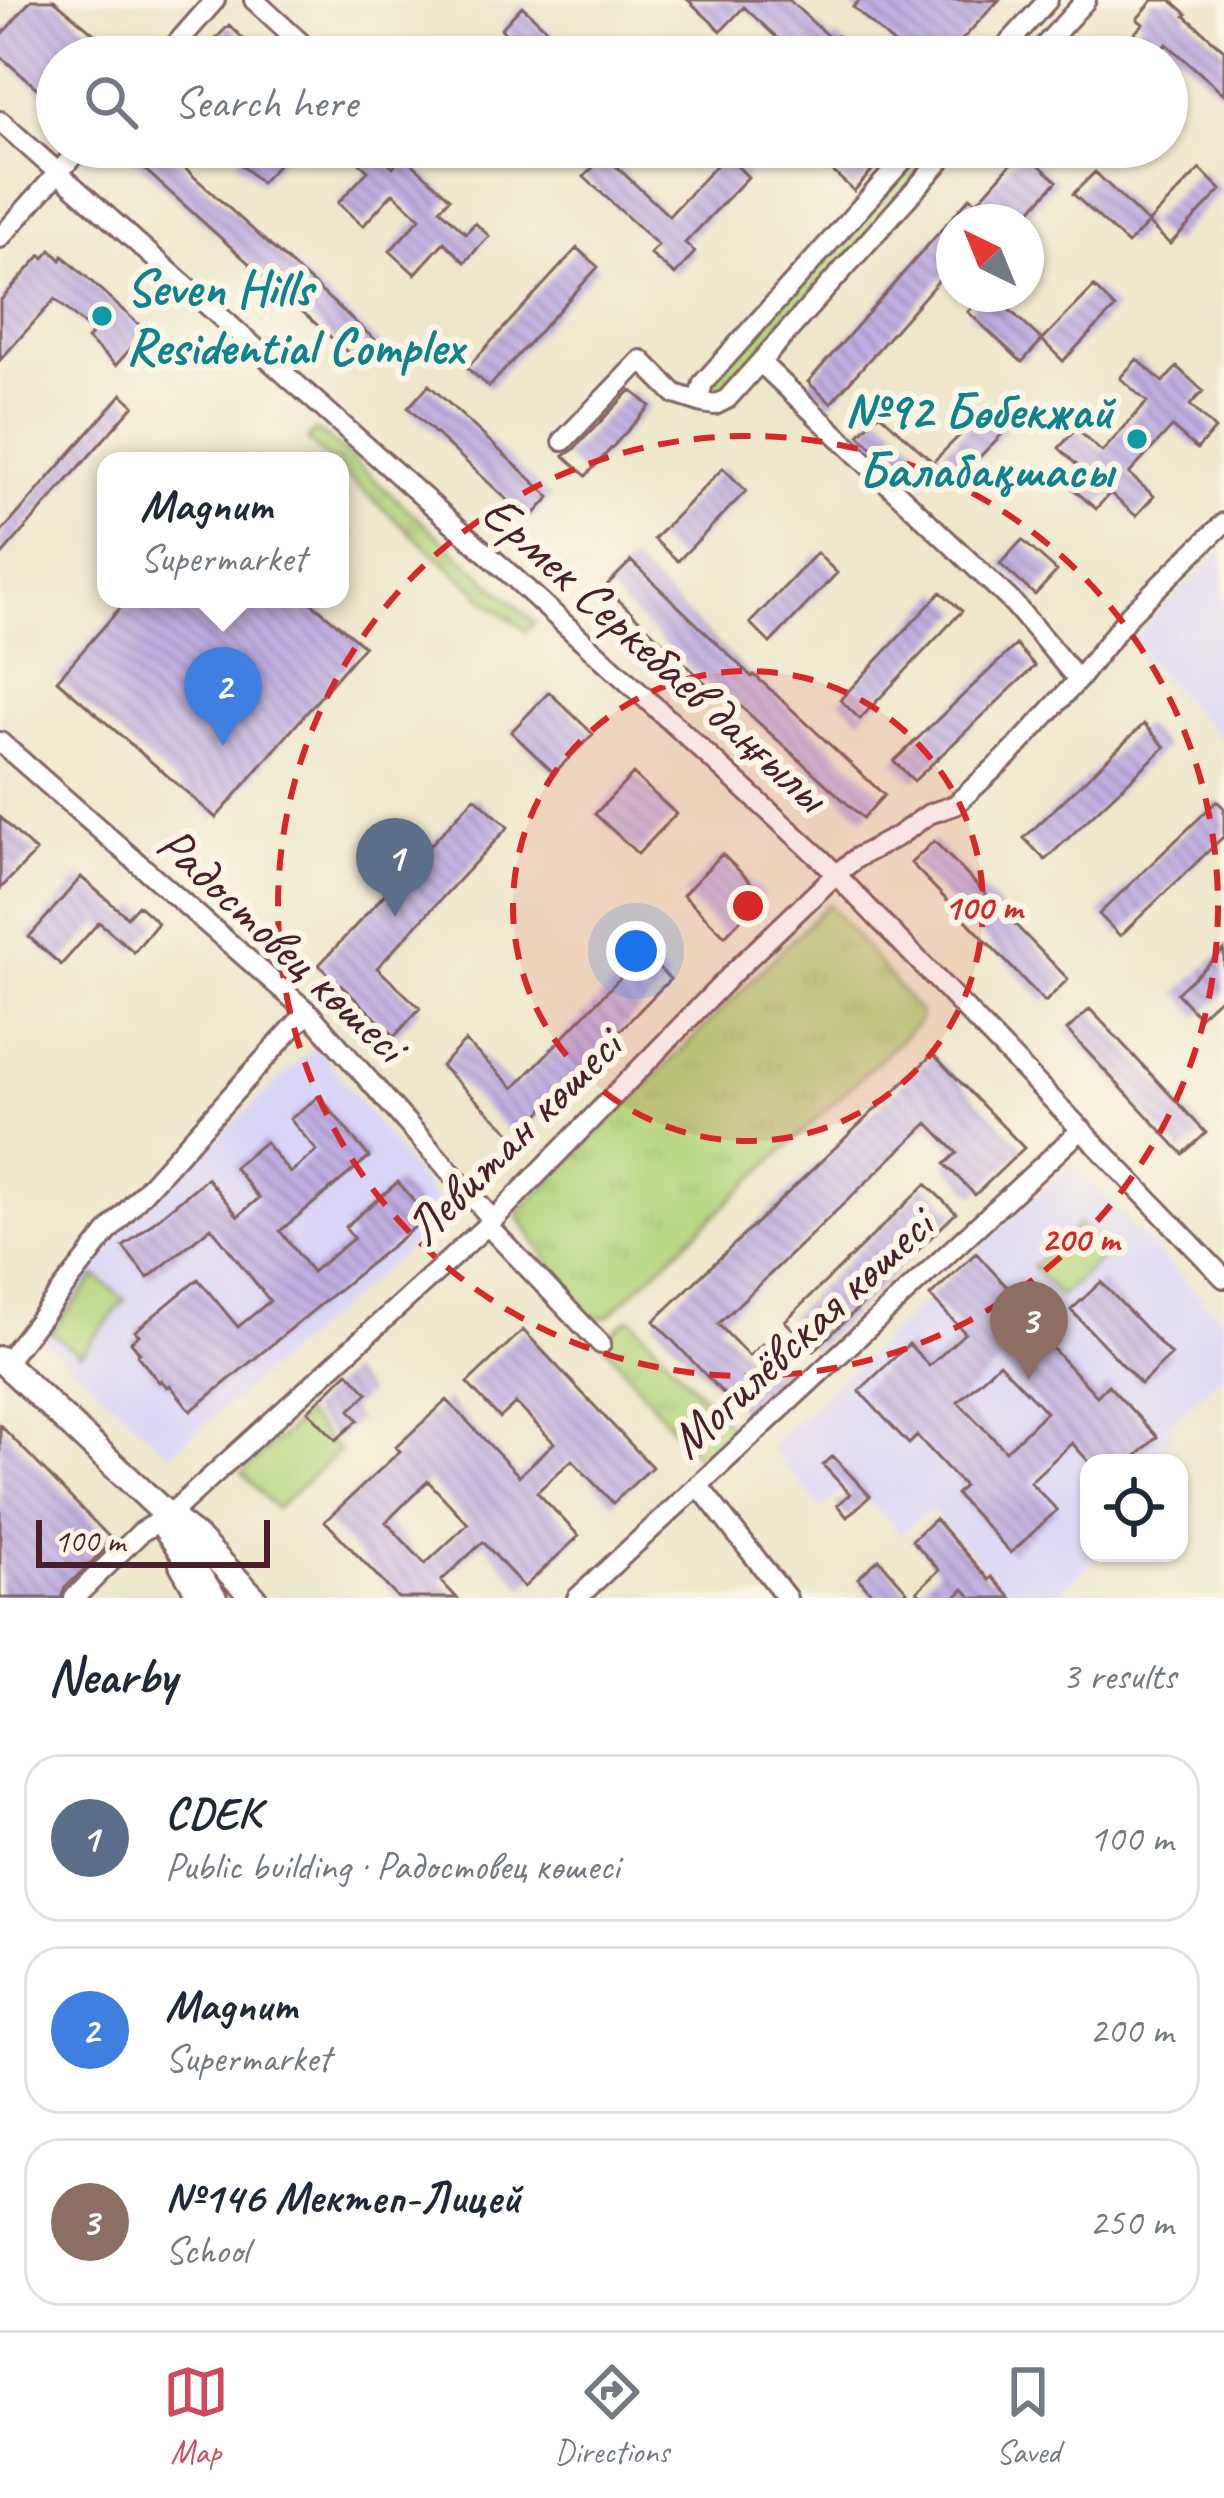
<!DOCTYPE html>
<html lang="en">
<head>
<meta charset="utf-8">
<style>
  body { margin:0; font-family:Caveat,sans-serif; background:#f2f2f3; color:#1f2937 }
  .controls { position:absolute; right:36px; bottom:36px; display:grid; overflow:hidden; border-radius:24px; box-shadow:0 3px 9px #0004 }
  .controls button { width:108px; height:108px; display:grid; place-items:center; padding:0; border:0; border-bottom:3px solid #e0e1e3; background:#fff; color:#1f2937; font:60px sans-serif }
  .compass { position:absolute; left:936px; top:204px; width:108px; height:108px; border-radius:50%; background:#fff; box-shadow:0 3px 9px #0004; rotate:317deg }
  .scale { position:absolute; left:36px; bottom:30px; width:234px; box-sizing:border-box; padding-left:12px; border:6px solid #4a1f2b; border-top:0; font-size:33px; line-height:42px; white-space:nowrap; color:#4a1f2b; -webkit-text-stroke:9px #fcf5e5; paint-order:stroke }
  .you { position:absolute; left:636px; top:951px; width:42px; height:42px; margin:-30px; border:9px solid #fff; border-radius:50%; background:#1a73e8; box-shadow:0 0 0 18px #1a73e833 }
  .badge { display:grid; place-items:center; width:78px; height:78px; border-radius:50%; background:#d1495b; color:#fff; font-size:39px; font-weight:700 }
  .pin { position:absolute; translate:-50% -99px; filter:drop-shadow(0 3px 6px #0008) }
  .pin::after { content:''; position:absolute; top:63px; width:42px; height:36px; background:inherit; clip-path:polygon(0 0,100% 0,50% 100%) }
  .popup { position:absolute; left:97px; top:452px; width:252px; height:156px; box-sizing:border-box; display:grid; place-content:center; border-radius:24px; background:#fff; filter:drop-shadow(0 3px 9px #0005); font-size:39px; white-space:nowrap; color:#747a83 }
  .popup b { font-size:45px; color:#1f2937 }
  .popup::after { content:''; position:absolute; left:50%; top:100%; margin-left:-24px; border:24px solid transparent; border-top-color:#fff }
  .list { margin:0; padding:0; list-style:none }
  h2 { display:flex; justify-content:space-between; align-items:center; height:156px; margin:0; padding:0 48px; font-size:51px }
  h2 small { font-size:39px; font-weight:400; color:#747a83 }
  .list li { display:grid; grid-template-columns:78px 1fr auto; gap:36px; align-items:center; box-sizing:border-box; height:168px; margin:0 24px 24px; padding:0 24px; border:3px solid #e0e1e3; border-radius:36px }
  .list b { display:block; font-size:45px; white-space:nowrap }
  .list p { margin:0; font-size:39px; white-space:nowrap; color:#747a83 }
  .list em { font-size:39px; font-style:normal; color:#747a83 }
  .icon { flex:none; width:66px; height:66px; fill:none; stroke:currentColor; stroke-width:2; stroke-linecap:round; stroke-linejoin:round }
  .map { position:relative; flex:none; width:1224px; height:1598px; overflow:hidden }
  .search { position:absolute; background:#fff; box-shadow:0 3px 9px #0004; left:36px; right:36px; top:36px; height:132px; display:flex; align-items:center; gap:30px; box-sizing:border-box; padding:0 42px; border-radius:66px; color:#747a83; font-size:45px }
  .sheet { height:732px; background:#fff }
  nav { display:flex; justify-content:space-around; align-items:center; box-sizing:border-box; height:168px; border-top:3px solid #e0e1e3; background:#fff; font-size:33px; color:#747a83 }
  nav a { display:grid; justify-items:center; gap:6px }
  nav .on { color:#d1495b }
  .map>svg:first-child { display:block }
</style>
</head>
<body>
<div class="map">
<svg width="1224" height="1598" viewBox="0 0 1224 1598">
  <defs>
    <pattern id="grass-tufts" width="24" height="20" patternUnits="userSpaceOnUse" patternTransform="scale(3)"><rect width="24" height="20" fill="#b3d57d"/><path d="M3 7l-1-3M5 7V3M7 7l1-3M15 17l-1-3M17 17v-4M19 17l1-3" fill="none" stroke="#9bb66c"/></pattern>
    <pattern id="building-back-hatch" width="6" height="6" patternUnits="userSpaceOnUse" patternTransform="scale(3)"><rect width="6" height="6" fill="#bfaee1"/><path d="M-1 5l2 2M0 0l6 6M5-1l2 2" fill="none" stroke="#9d8db7"/></pattern>
  </defs>
  <rect width="100%" height="100%" fill="#fcf5e5"/>
  <filter id="ink" filterUnits="userSpaceOnUse"><feTurbulence type="fractalNoise" baseFrequency=".00833" numOctaves="2"/><feDisplacementMap in="SourceGraphic" scale="24" xChannelSelector="R" yChannelSelector="G"/><feConvolveMatrix kernelMatrix="1 2 1 2 8 2 1 2 1" color-interpolation-filters="sRGB"/></filter>
  <filter id="wash" filterUnits="userSpaceOnUse"><feTurbulence type="fractalNoise" baseFrequency=".004" numOctaves="4" result="noise"/><feDisplacementMap in="SourceGraphic" scale="48" xChannelSelector="R" yChannelSelector="G"/><feGaussianBlur stdDeviation="2.7" result="paint"/><feColorMatrix in="noise" values="0 0 0 0 0 0 0 0 0 0 0 0 0 0 0 0 0 1.4 0 .05"/><feComposite in="paint" operator="in"/></filter>
  <g filter="url(#wash)">
    <rect width="100%" height="100%" fill="#eee7cb"/>
    <path fill="#dad6f7" d="M1224 549V743L1130 645 1157 612Z
      M316 1046 447 1215 169 1455 38 1333 119 1231Z
      M1071 1163 1224 1321V1374L1167 1428 1173 1435 1152 1456 1151 1463H1089V1553H1102L1053 1598H1011L930 1509 900 1534 850 1482 822 1509 769 1448Z"/>
    <path fill="url(#grass-tufts)" stroke="#7e7a54" stroke-width="3" d="M919 147H949L715 405 703 383Z
      M315 431 328 438 534 622 526 631 488 602 340 470V461H330L307 440Z
      M828 904 921 1014 918 1023 608 1316 587 1319 517 1214Z
      M628 1319 633 1320 733 1430 734 1437 711 1460 700 1461 606 1347 605 1338Z"/>
    <path fill="#b3d57d" stroke="#7e7a54" stroke-width="3" d="M1079 1224 1107 1253 1060 1297 1032 1267Z
      M96 1276 125 1300 80 1355 51 1332Z
      M305 1415 339 1451 276 1509 242 1473Z"/>
    <g id="blocks">
      <path fill="url(#building-back-hatch)" fill-rule="evenodd" d="M31 0H54L122 57H57V106L0 56V37Z
        M688 0H789L833 41 837 36 857 57H818L810 49 803 57H798L744 7 721 31Z
        M860 0H999L946 57H903L892 47 894 44 853 7Z
        M1153 0H1171L1187 14 1185 16 1224 50V94L1167 44 1155 57H1113L1143 24 1137 19Z
        M522 6 576 57H530L501 29Z
        M229 25 253 48 244 57H198Z
        M120 147H161L384 348 365 368Z
        M248 147H294L261 183 236 160Z
        M342 147H371L393 167 404 156 450 198 440 209 466 233 475 223 489 236 465 262 444 242 415 274 390 251 420 218 393 193 363 226 338 203 368 171Z
        M841 147H893L854 191 825 164Z
        M1026 147H1054L1038 164 1057 181 1026 216 1009 200 990 222H954V263L831 403 808 382 970 197 977 202Z
        M604 155 669 216 726 155 748 177 685 243 695 252 675 275 650 254 658 245 584 177Z
        M1200 169 1221 190 1170 244 1148 223Z
        M1095 172 1148 223 1128 244 1073 194Z
        M577 248 598 267 489 387 467 368Z
        M51 250 61 260 63 256 146 331 116 365 87 339 93 333 55 299 0 360V301L41 255 44 258Z
        M1094 287 1115 308 1063 361 1042 340Z
        M985 294H992L1042 340 1022 362 968 312Z
        M1137 359 1163 382 1177 367 1203 391 1190 405 1215 429 1197 449 1172 427 1129 474 1154 496 1136 516 1110 493 1096 509 1070 486 1083 471 1059 448 1076 429 1102 452 1147 402 1120 378Z
        M429 385 550 497 529 520 408 408Z
        M631 390 650 406 586 476 564 456 573 450Z
        M122 394 134 405 0 557V534Z
        M985 410 1006 430 954 483 933 462Z
        M879 413 933 462 913 485 859 435Z
        M723 468 746 491 678 561 654 539Z
        M1022 540 1057 571 1035 595 1000 564Z
        M817 553 837 573 770 643 750 623Z
        M631 561 752 677 754 675 771 690 884 795 863 818 725 692 720 697 605 587Z
        M941 592 962 611 860 719 840 700Z
        M128 599H307L364 646 216 818 57 680Z
        M1016 645 1035 666 914 781 894 761Z
        M549 692 593 734 554 773 511 732Z
        M1144 724 1165 747 1045 860 1024 838Z
        M633 774 676 814 638 854 595 814Z
        M475 797 508 827 377 968 420 1008 395 1036 319 965Z
        M1217 801 1224 808V836L1120 936 1099 914Z
        M0 817 36 852 0 889Z
        M934 841 1068 979 1045 1002 911 863Z
        M722 854 764 895 725 936 683 895Z
        M81 877 127 917 138 905 158 923 134 952 99 922 61 965 29 937Z
        M1224 950V994L1199 1017 1177 993Z
        M644 953 670 979 516 1138 441 1066 465 1041 514 1088Z
        M1090 1009 1206 1133 1183 1154 1067 1030Z
        M933 1054 1024 1148 975 1195 945 1164 957 1153 928 1123 718 1324 749 1356 762 1344 787 1371 743 1414 654 1321Z
        M319 1096 369 1157 280 1231 312 1272 354 1238 345 1227 398 1182 427 1217 191 1411 170 1385 167 1387 161 1380 159 1382 137 1355 140 1353 131 1342 139 1335 135 1331 198 1279 238 1327 270 1301 211 1227 148 1278 123 1247 207 1178 238 1216 259 1198 234 1167 265 1142 290 1173 317 1151 290 1119Z
        M926 1184 956 1213 814 1351 785 1321Z
        M976 1253 1030 1312 1024 1318 1097 1396 1108 1385 1157 1437 1129 1463H1090L1072 1443 1030 1482 1057 1510 1011 1553 956 1494 964 1486 917 1436 909 1444 859 1391 909 1344 929 1366 965 1333 930 1296ZM999 1363 1046 1412 1006 1451 958 1402Z
        M1101 1282 1171 1355 1141 1384 1071 1310Z
        M523 1330 652 1467 613 1503 572 1460 537 1492 579 1536 524 1587 483 1542 441 1581 457 1598H398L325 1521 400 1451 396 1447 447 1400 519 1476 554 1443 516 1403 500 1418 467 1383ZM428 1481 468 1524 425 1564 386 1522Z
        M348 1372 368 1393 350 1410 358 1420 336 1440 308 1411Z
        M0 1425 113 1541 65 1588 61 1598H0Z
        M833 1456 870 1496 847 1517 837 1505 850 1494 823 1465Z
        M935 1519 989 1580 992 1577 1011 1598H972L964 1589 955 1598H924L917 1591 939 1570 912 1540Z
        M879 1559 907 1591 899 1598H876L858 1578Z"/>
    </g>
  </g>
  <g filter="url(#ink)">
    <use href="#blocks" fill-opacity="0" stroke="#836563" stroke-width="3"/>
    <g fill="none" stroke-linecap="round" stroke-linejoin="round">
      <defs>
        <path id="minor" d="M254 0 316 57
          M165 57 215 0
          M996 57 1048 0
          M1034 57 1086 0
          M0 121 511 575 822 860 1224 1278
          M915 147 703 383 700 394 703 403 715 405 727 399 953 147
          M0 238 81 147
          M760 362 1013 603 1078 680
          M563 441 641 360 675 394 703 403
          M0 742 310 1014 493 1220
          M490 1228 601 1344
          M5 1363 107 1233 297 1023 310 1014
          M698 1485 787 1598
          M179 1565 198 1598
          M74 1598 141 1532 168 1516 493 1220 735 971 836 874 858 857 898 836 929 814 955 805 1013 751 1078 680 1130 614 1224 523
          M577 1598 1082 1129"/>
        <path id="major" d="M0 1359 168 1516 196 1537 254 1598
          M168 1516 165 1527 214 1598"/>
      </defs>
      <use href="#minor" stroke="#836563" stroke-width="24"/>
      <use href="#major" stroke="#836563" stroke-width="30"/>
      <use href="#minor" stroke="#fff" stroke-width="18"/>
      <use href="#major" stroke="#fff" stroke-width="24"/>
    </g>
  </g>
  <circle cx="748" cy="906" r="235" fill="#d62828" fill-opacity=".12"/>
  <g fill="none" stroke="#d62828" stroke-width="6" stroke-dasharray="21 15">
    <circle cx="748" cy="906" r="235"/>
    <circle cx="748" cy="906" r="470"/>
  </g>
  <g fill="#0f9aa8" stroke="#fcf5e5" stroke-width="4.5">
    <circle cx="102" cy="316" r="12"/>
    <circle cx="1137" cy="439" r="12"/>
  </g>
  <g text-anchor="middle" stroke-width="12" stroke-linejoin="round" paint-order="stroke">
    <g font-size="51" font-weight="bold" fill="#0d838f" stroke="#fcf5e5" text-anchor="start">
      <text x="126" y="305">Seven Hills<tspan x="126" dy="59">Residential Complex</tspan></text>
      <text x="1113" y="428" text-anchor="end">№92 Бөбекжай<tspan x="1113" dy="59">Балабақшасы</tspan></text>
    </g>
    <g font-size="51" fill="#4a1f2b" stroke="#fcf5e5">
      <text transform="translate(656 652) rotate(42)" y="18">Ермек Серкебаев даңғылы</text>
      <text transform="translate(283 943) rotate(43)" y="18">Радостовец көшесі</text>
      <text transform="translate(512 1136) rotate(-45)" y="18">Левитан көшесі</text>
      <text transform="translate(800 1332) rotate(-43)" y="18">Могилёвская көшесі</text>
    </g>
  </g>
  <circle cx="748" cy="906" r="18" fill="#d62828" stroke="#fcf5e5" stroke-width="6"/>
  <g font-size="36" text-anchor="middle" font-weight="bold" fill="#d62828" stroke="#fcf5e5" stroke-width="12" stroke-linejoin="round" paint-order="stroke">
    <text x="983" y="919">100 m</text>
    <text x="1080" y="1251">200 m</text>
  </g>
</svg>
<div class="controls">
<button><svg class="icon" aria-label="locate" viewBox="0 0 24 24"><circle cx="12" cy="12" r="6"/><path d="M12 2v4M12 18v4M2 12h4M18 12h4"/></svg></button>
</div>
<svg class="compass" viewBox="-18 -18 36 36"><path d="M0-13l5 13h-10z" fill="#e53935"/><path d="M0 13l5-13h-10z" fill="#747a83"/></svg>
<div class="scale">100 m</div>
<div class="you"></div>
<div class="pin badge" style="left:395px;top:917px;background:#5c6f8a">1</div>
<div class="pin badge" style="left:223px;top:746px;background:#3f7fe0">2</div>
<div class="popup"><b>Magnum</b>Supermarket</div>
<div class="pin badge" style="left:1029px;top:1380px;background:#8d6e63">3</div>
<div class="search"><svg class="icon" aria-label="search" viewBox="0 0 24 24"><circle cx="10" cy="10" r="6"/><path d="M15 15l6 6"/></svg>Search here</div>
</div>
<section class="sheet">
<h2>Nearby<small>3 results</small></h2>
<ul class="list">
<li><span class="badge" style="background:#5c6f8a">1</span><div><b>CDEK</b><p>Public building · Радостовец көшесі</p></div><em>100 m</em></li>
<li><span class="badge" style="background:#3f7fe0">2</span><div><b>Magnum</b><p>Supermarket</p></div><em>200 m</em></li>
<li><span class="badge" style="background:#8d6e63">3</span><div><b>№146 Мектеп-Лицей</b><p>School</p></div><em>250 m</em></li>
</ul>
</section>
<nav>
<a class="on"><svg class="icon" aria-label="map" viewBox="0 0 24 24"><path d="M3 6l6-2 6 2 6-2v14l-6 2-6-2-6 2zM9 4v14M15 6v14"/></svg>Map</a>
<a><svg class="icon" aria-label="directions" viewBox="0 0 24 24"><path d="M12 3l9 9-9 9-9-9zM9 14v-3h6M13 9l2 2-2 2"/></svg>Directions</a>
<a><svg class="icon" aria-label="saved" viewBox="0 0 24 24"><path d="M7 4h10v16l-5-4-5 4z"/></svg>Saved</a>
</nav>
</body>
</html>
